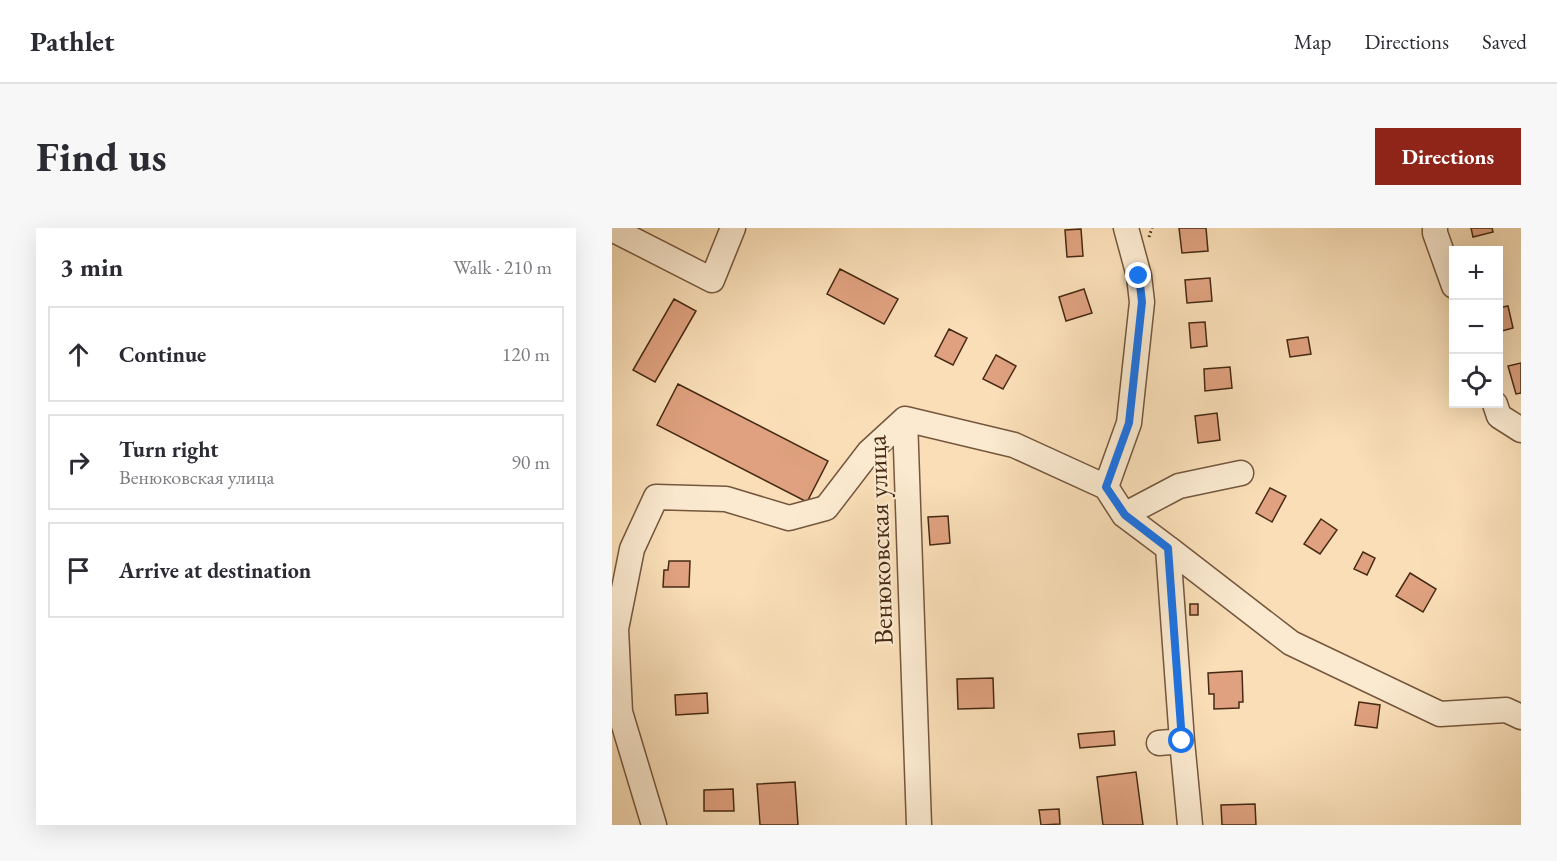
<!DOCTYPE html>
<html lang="en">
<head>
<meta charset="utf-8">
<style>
  body { margin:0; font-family:"EB Garamond",serif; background:#f7f7f7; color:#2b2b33 }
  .controls { position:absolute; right:18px; top:18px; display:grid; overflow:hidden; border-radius:0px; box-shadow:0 6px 24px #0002 }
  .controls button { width:54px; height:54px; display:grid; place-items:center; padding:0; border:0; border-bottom:2px solid #e1e1e2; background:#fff; color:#2b2b33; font:30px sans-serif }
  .stop { position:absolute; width:18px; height:18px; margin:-14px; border:4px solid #1a73e8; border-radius:50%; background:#fff }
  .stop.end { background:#1a73e8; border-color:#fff; box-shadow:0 2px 6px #0008 }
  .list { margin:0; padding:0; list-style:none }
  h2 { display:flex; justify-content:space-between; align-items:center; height:78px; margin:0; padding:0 24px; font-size:26px }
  h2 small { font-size:20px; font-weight:400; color:#7c7c81 }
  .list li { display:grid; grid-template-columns:39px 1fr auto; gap:18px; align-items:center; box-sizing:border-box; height:96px; margin:0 12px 12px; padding:0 12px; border:2px solid #e1e1e2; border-radius:0px }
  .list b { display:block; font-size:22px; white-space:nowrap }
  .list p { margin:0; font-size:20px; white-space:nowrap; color:#7c7c81 }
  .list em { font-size:20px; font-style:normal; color:#7c7c81 }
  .icon { flex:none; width:33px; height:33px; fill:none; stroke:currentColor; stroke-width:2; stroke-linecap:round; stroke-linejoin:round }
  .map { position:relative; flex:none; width:909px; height:597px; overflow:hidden; border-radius:0px }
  header { display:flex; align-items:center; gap:36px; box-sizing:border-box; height:84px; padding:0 30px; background:#fff; border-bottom:2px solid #e1e1e2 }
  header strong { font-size:28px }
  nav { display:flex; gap:33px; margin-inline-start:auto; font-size:21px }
  .intro { display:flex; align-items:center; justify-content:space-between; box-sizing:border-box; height:144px; padding:0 36px }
  h1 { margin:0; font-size:42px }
  .button { padding:15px 27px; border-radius:0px; background:#8f2418; color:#fff; font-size:21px; font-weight:700 }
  main { display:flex; gap:36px; padding:0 36px }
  aside { flex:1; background:#fff; border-radius:0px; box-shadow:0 6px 24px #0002 }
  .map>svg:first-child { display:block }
</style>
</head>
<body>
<header>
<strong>Pathlet</strong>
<nav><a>Map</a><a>Directions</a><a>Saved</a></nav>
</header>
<div class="intro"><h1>Find us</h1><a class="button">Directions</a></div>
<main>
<aside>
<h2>3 min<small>Walk · 210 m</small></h2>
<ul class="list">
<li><svg class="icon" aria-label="ahead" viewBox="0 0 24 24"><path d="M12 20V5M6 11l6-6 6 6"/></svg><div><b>Continue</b></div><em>120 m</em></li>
<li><svg class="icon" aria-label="right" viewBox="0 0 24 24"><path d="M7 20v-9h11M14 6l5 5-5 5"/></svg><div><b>Turn right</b><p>Венюковская улица</p></div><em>90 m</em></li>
<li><svg class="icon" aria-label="arrive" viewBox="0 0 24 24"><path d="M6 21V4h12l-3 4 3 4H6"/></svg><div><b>Arrive at destination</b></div></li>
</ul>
</aside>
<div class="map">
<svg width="909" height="597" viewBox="0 0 909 597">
  <rect width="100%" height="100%" fill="#f9deb7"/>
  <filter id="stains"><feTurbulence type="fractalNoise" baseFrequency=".00333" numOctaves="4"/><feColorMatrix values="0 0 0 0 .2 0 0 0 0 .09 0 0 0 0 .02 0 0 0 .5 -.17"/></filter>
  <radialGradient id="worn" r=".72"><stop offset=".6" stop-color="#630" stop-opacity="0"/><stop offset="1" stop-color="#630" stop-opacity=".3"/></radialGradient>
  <path fill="#dfa17f" stroke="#472a14" stroke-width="1.5" d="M567 0H594L596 23 570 25Z
    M859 0H880L881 4 861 9Z
    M469 1 471 28 455 29 453 2Z
    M228 41 286 71 272 96 215 66Z
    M598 50 600 73 575 75 573 52Z
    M472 61 480 85 454 93 447 69Z
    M62 71 84 83 43 154 21 142Z
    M896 78 901 100 886 104V80Z
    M593 94 595 118 579 120 577 95Z
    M337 101 355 110 341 137 323 128Z
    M696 109 699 126 678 129 675 112Z
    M384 127 404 138 391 161 371 151Z
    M909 135V165L904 166 896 138Z
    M618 139 620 160 593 163 592 141Z
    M66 156 216 233 195 274 45 197Z
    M605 185 608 212 586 215 583 188Z
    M658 260 674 268 660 294 644 285Z
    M336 288 338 315 318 317 316 289Z
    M709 291 725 302 708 326 692 316Z
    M751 324 763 330 755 347 742 341Z
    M57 333H78L77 359H51L52 342H56Z
    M798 345 824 361 811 384 784 368Z
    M578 376H586V387H578Z
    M630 443 631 474H627V480L602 481V466H597L596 445Z
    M381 450 382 480 346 481 345 451Z
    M95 465 96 485 64 487 63 467Z
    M747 474 768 477 765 500 743 497Z
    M502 503 503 517 468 520 466 506Z
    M524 544 531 597H491L485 549Z
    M183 554 186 597H148L145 556Z
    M121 561 122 583H92V562Z
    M643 576 644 597H610L609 577Z
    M447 581 448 596 429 597 427 582Z"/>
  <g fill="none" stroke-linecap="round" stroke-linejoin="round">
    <defs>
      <path id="minor" d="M823 0V5L842 58
        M0 1 100 52 121 0
        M883 176 887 188 909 202
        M293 191 402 217 494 259 512 287 556 320 570 513 578 597
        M293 191 307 597
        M494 259 517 195 530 74 527 48 514 0
        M512 287 567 258 629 245
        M556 320 679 415 828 486 894 482 909 489
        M547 515 570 513
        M42 597 8 484 4 401 20 321 44 269 114 271 177 290 214 280 257 224 293 191"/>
    </defs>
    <use href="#minor" stroke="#74573d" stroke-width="27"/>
    <path stroke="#472a14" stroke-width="3" stroke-dasharray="1.5 3" stroke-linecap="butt" d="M537 9 540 0"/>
    <use href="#minor" stroke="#fbead0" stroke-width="24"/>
  </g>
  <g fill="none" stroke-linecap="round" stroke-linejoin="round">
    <path stroke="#1a73e8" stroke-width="8" d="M527 48 530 74 517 195 494 259 513 287 556 320 570 513"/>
  </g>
  <g text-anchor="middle" stroke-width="4.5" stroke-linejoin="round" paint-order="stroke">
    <g font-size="27" fill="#472a14" stroke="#fbead0">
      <text transform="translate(268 312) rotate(-92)" y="9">Венюковская улица</text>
    </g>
  </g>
  <rect width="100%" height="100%" filter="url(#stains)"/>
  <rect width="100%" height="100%" fill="url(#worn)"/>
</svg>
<div class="controls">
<button>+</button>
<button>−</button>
<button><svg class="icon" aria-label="locate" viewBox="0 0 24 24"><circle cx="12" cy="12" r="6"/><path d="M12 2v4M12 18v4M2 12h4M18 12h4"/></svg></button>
</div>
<div class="stop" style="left:570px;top:513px"></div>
<div class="stop end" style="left:527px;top:48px"></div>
</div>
</main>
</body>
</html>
